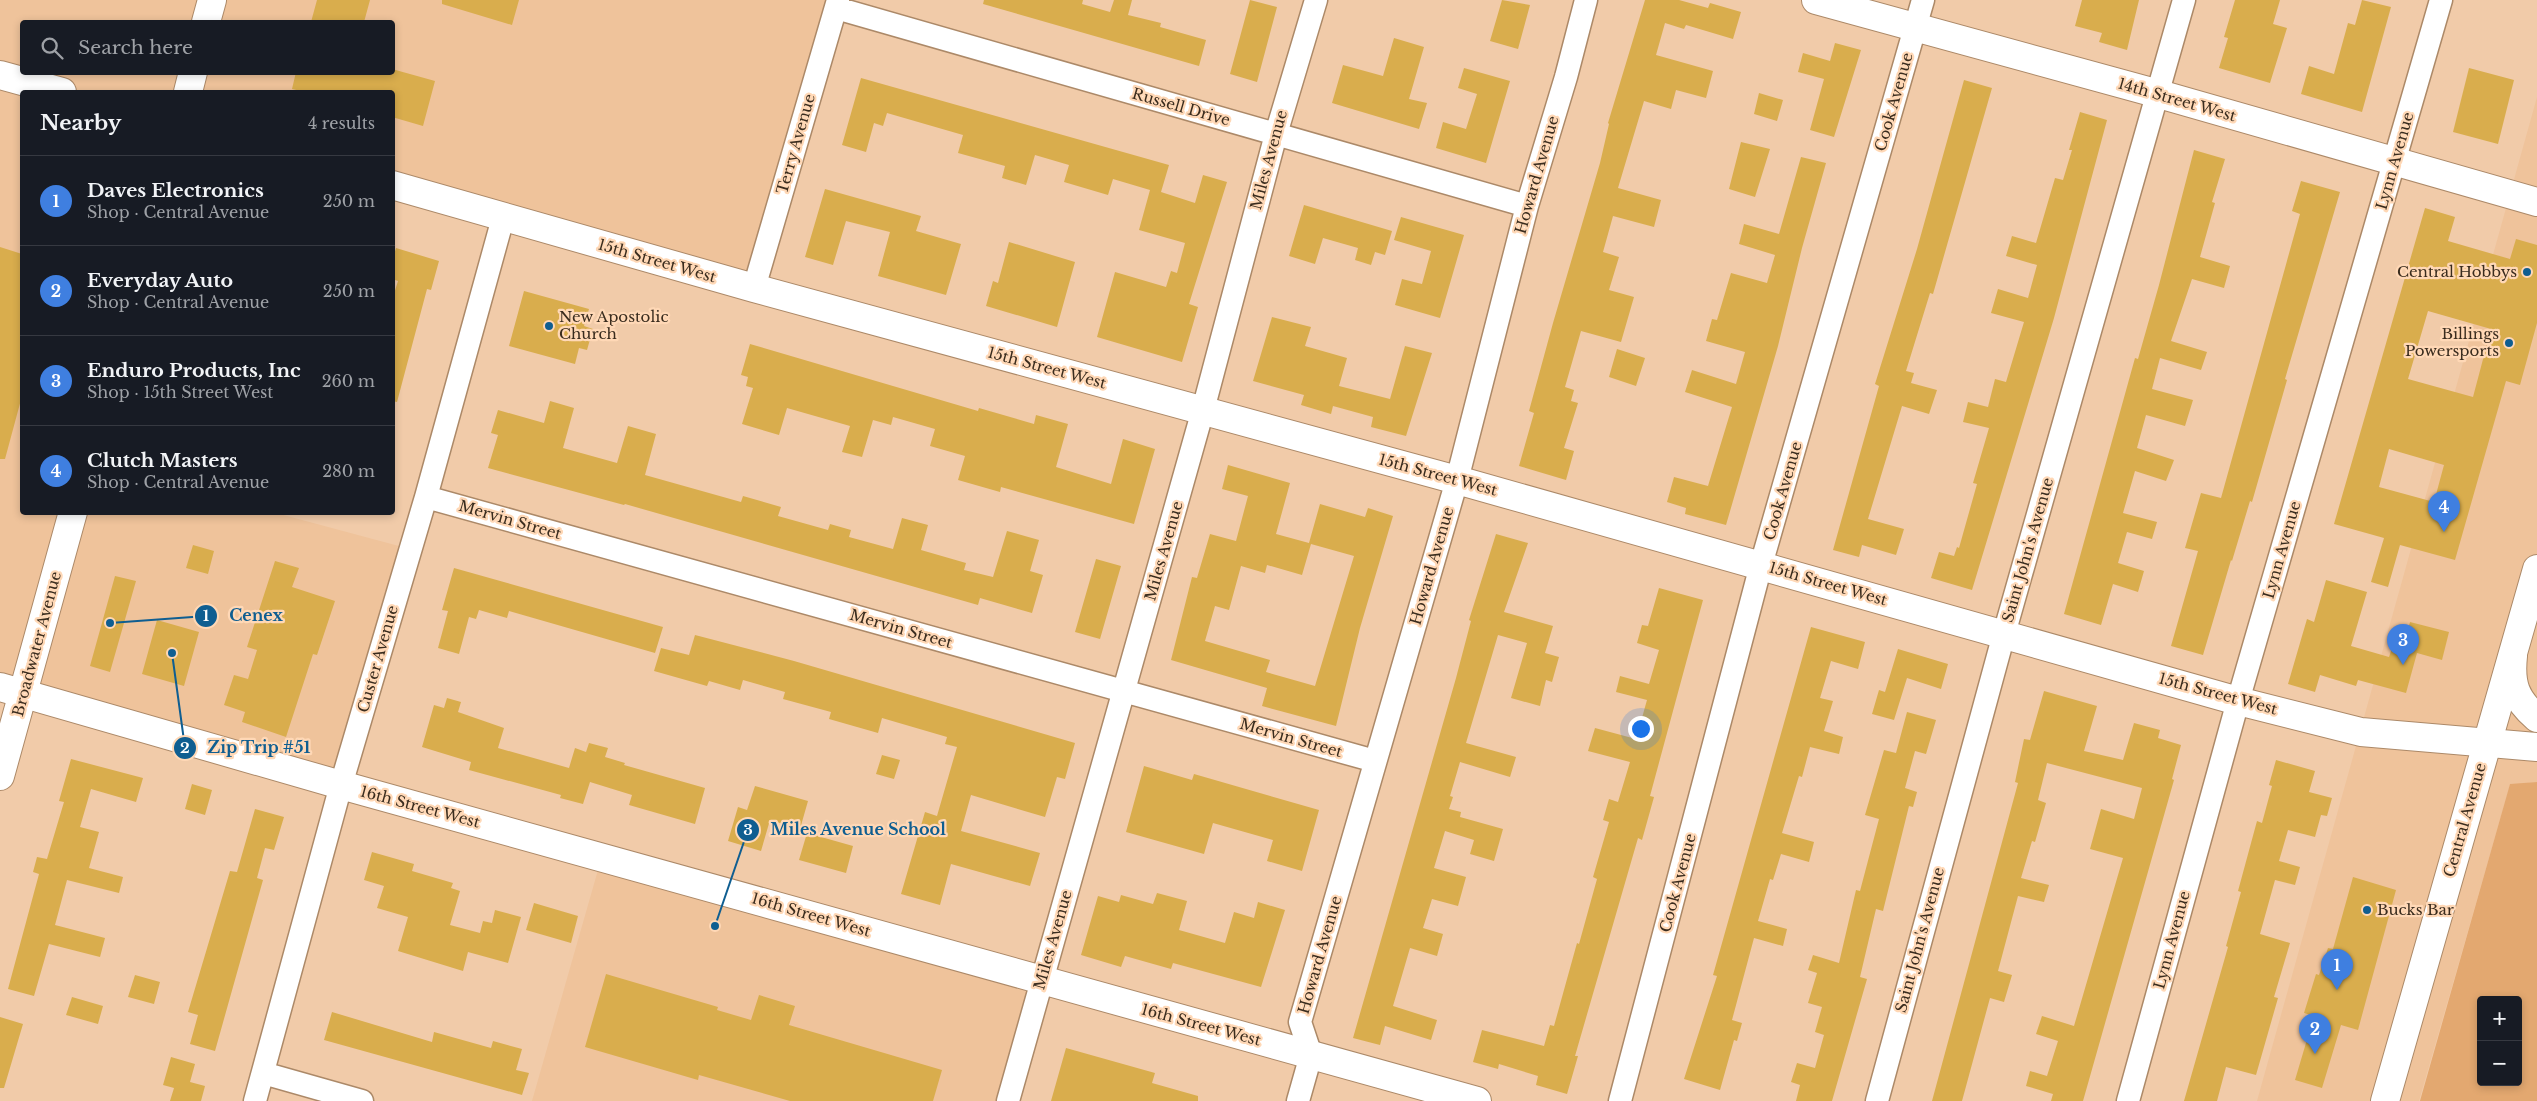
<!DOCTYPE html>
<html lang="en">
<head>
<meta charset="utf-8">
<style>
  body { margin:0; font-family:"Libre Baskerville",serif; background:#242831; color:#f1f3f6 }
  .controls { position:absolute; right:15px; bottom:15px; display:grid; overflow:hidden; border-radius:5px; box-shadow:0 2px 8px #0003 }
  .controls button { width:45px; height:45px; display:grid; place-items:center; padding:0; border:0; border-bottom:1px solid #363941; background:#171b24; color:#f1f3f6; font:25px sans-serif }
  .you { position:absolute; left:1640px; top:728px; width:18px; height:18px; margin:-12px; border:4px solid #fff; border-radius:50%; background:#1a73e8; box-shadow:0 0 0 8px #1a73e833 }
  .badge { display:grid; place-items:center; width:32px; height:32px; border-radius:50%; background:#d93025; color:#fff; font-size:16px; font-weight:700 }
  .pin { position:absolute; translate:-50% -41px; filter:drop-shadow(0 1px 2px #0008) }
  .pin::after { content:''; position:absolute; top:26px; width:18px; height:15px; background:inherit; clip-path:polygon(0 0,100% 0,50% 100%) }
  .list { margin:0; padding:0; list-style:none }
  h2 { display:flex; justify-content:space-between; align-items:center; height:65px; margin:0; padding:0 20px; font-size:21px }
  h2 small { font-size:16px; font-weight:400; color:#9ea1a6 }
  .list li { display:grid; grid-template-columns:32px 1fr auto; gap:15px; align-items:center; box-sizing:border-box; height:90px; padding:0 20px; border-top:1px solid #363941 }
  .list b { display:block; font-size:19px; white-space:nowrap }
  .list p { margin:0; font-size:16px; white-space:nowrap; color:#9ea1a6 }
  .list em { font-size:16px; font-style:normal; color:#9ea1a6 }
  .icon { flex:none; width:28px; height:28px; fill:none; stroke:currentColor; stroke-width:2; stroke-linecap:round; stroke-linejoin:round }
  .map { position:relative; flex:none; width:2537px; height:1101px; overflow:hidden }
  .search { position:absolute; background:#171b24; box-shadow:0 2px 8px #0003; left:20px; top:20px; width:375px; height:55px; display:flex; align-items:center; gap:12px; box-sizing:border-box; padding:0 18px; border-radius:5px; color:#9ea1a6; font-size:19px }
  .panel { position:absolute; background:#171b24; box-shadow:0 2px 8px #0003; left:20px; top:90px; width:375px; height:425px; border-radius:5px }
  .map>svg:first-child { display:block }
</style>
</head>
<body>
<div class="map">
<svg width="2537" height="1101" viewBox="0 0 2537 1101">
  <rect width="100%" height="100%" fill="#f1cba9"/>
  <path fill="#efc39b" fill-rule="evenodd" d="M0 0H838L754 288 393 184 392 92H22V512L276 513 410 549 341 785 0 687ZM22 22H392V72H22Z
    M2537 97V782L2510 785 2419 1101H2257Z
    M602 856 1040 981 1006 1101H532Z"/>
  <path fill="#e3a870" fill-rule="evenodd" d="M2537 782V1101H2420L2510 784ZM2481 1000H2518V1082H2481Z"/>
  <path fill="#d9ad4d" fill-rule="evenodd" d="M317 0H370L364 22H311Z
    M442 0H519L512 25 442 4Z
    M984 0H1083L1082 4 1110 12 1114 0H1132L1128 15 1161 23 1160 27 1206 40 1199 66 983 4Z
    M1250 0 1277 7 1257 82 1230 74Z
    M1502 0 1530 5 1518 49 1490 41Z
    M1645 0H1679L1708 8 1710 3 1741 12 1733 39 1686 25 1684 29 1665 23 1656 55 1713 71 1706 98 1676 90 1671 109 1644 101 1618 188 1661 200 1654 227 1613 216 1603 252 1619 257 1609 290 1634 297 1621 342 1581 331 1565 387 1574 390 1571 401 1578 403 1564 448 1574 451 1566 480 1519 466 1534 413 1529 411 1553 323 1600 163 1609 124 1608 123Z
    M2082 0H2139L2127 50 2099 42 2102 33 2075 26Z
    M2235 0H2280L2273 24 2287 28 2270 83 2219 68 2228 38 2224 37Z
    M2362 0 2391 7 2362 112 2301 94 2309 66 2334 74 2348 23 2355 25Z
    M1394 38 1424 47 1409 99 1427 103 1419 129 1332 103 1343 65 1383 76Z
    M1835 43 1861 50 1834 137 1810 130 1824 79 1798 72 1803 53 1830 61Z
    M1464 68 1510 81 1486 163 1436 148 1443 122 1466 129 1477 94 1458 88Z
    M2469 68 2514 80 2498 144 2453 132Z
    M392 69 435 81 423 126 392 117V92H305L292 89 296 72H392Z
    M861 78 1169 165 1161 192 1195 203 1203 175 1227 182 1189 304 1198 307 1182 362 1097 337 1115 272 1166 287 1171 271 1177 273 1185 243 1139 230 1150 190 1113 179 1108 195 1064 182 1069 165 1035 155 1026 185 1002 178 1005 166 958 153 963 135 887 113 883 126 874 123 866 152 842 145Z
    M1964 80 1992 88 1933 294 1930 293 1906 371 1914 373 1911 383 1937 390 1929 414 1902 406 1868 519 1904 529 1896 555 1862 545 1859 557 1833 550 1879 386 1875 384 1917 249Z
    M1759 93 1783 100 1777 121 1754 114Z
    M2080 112 2107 120 2054 318 1972 590 1931 578 1939 552 1954 556 1957 547 1959 548 1977 484 1973 483 1989 428 1963 422 1968 402 1988 407 1995 379 2006 382 2024 322 1991 313 1998 289 2028 298 2037 265 2006 256 2012 236 2036 243 2055 178 2063 180 2072 150H2069Z
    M1741 142 1770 149 1755 197 1729 189Z
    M2194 150 2225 159 2212 202 2215 203 2200 257 2230 266 2224 288 2192 279 2171 341 2207 352 2201 370 2160 358 2152 389 2193 400 2185 426 2146 415 2137 448 2174 460 2166 481 2135 471 2123 513 2157 522 2152 539 2127 532 2118 563 2144 571 2138 592 2113 584 2101 625 2064 614 2135 358 2138 359 2159 285Z
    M1801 157 1826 163 1802 248 1778 346 1726 525 1685 514 1686 508 1667 502 1674 477 1708 486 1732 407 1685 392 1692 370 1736 384 1745 352 1706 341 1712 319 1717 320 1731 273 1767 283 1775 255 1739 244 1744 224 1779 234Z
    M2301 181 2340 192 2285 379 2287 380 2252 502 2250 501 2232 561 2231 560 2203 655 2171 646 2198 551 2185 548 2201 493 2221 498 2300 214 2292 211Z
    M825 189 921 216 916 231 961 244 946 295 878 276 890 232 846 221 833 265 805 257Z
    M1304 205 1392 231 1385 255 1375 252 1371 265 1355 260 1358 248 1323 238 1315 264 1289 256Z
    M2425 208 2455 217 2448 241 2510 259 2516 239 2537 245V323L2520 385 2506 381 2455 560 2400 545 2388 587 2371 582 2384 538 2334 524ZM2428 311 2491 329 2473 397 2408 379ZM2389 449 2444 465 2434 502 2379 487Z
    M1401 217 1464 235 1440 318 1395 305 1402 279 1422 284 1431 251 1394 240Z
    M1009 242 1075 262 1057 327 986 306 993 281 998 283Z
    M0 247 22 254V396L5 459H0Z
    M396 248 439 261 431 290 427 289 397 402 392 401V300L398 281 392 279V261Z
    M524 291 589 309 584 326 593 329 587 350 579 348 575 364 509 346Z
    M1272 317 1311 327 1305 346 1347 358 1339 386 1390 399 1405 346 1432 353 1406 436 1371 427 1373 417 1333 406 1331 414 1301 405 1304 395 1253 381Z
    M750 344 978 411 979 408 1034 424 1036 415 1068 424 1056 467 1111 484 1123 439 1155 449 1134 524 1001 487 1000 492 958 480 965 456 930 446 935 429 893 417 891 425 873 420 862 457 842 452 850 426 787 408 779 435 742 424 753 388 746 386 748 377 741 375Z
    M1617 349 1645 358 1636 386 1609 377Z
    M550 401 574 408 563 448 617 463 628 426 656 434 645 475 741 502 743 496 781 507 778 516 828 530 830 524 851 530 849 537 893 549 902 518 928 525 921 550 966 563 964 570 993 577 1007 531 1039 540 1030 571 1043 575 1032 613 980 598 978 605 625 504 624 505 488 468 498 435 491 433 498 410 544 423Z
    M1228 465 1290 483 1276 534 1309 543 1320 504 1365 517 1368 508 1393 516 1360 628 1336 726 1262 706 1267 688 1171 660 1192 577 1197 578 1210 534 1236 541 1248 496 1222 489ZM1311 544 1354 556 1315 686 1266 672 1270 660 1205 641 1215 606 1229 610 1241 566 1265 573 1267 565 1302 575Z
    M1496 534 1528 543 1504 612 1553 626 1545 653 1559 657 1552 682 1546 680 1540 706 1511 698 1527 643 1498 635 1466 743 1516 757 1510 777 1460 762 1450 796 1453 797 1449 809 1461 812 1460 817 1503 829 1494 861 1470 854 1474 840 1445 831 1434 868 1466 877 1458 906 1432 899 1423 928 1443 934 1437 956 1410 948 1393 1006 1437 1020 1431 1040 1385 1026 1380 1045 1353 1038 1456 678 1471 621 1469 620Z
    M193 545 214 551 208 574 186 568Z
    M1096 559 1121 566 1100 639 1075 632Z
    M275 561 299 568 292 587 335 601 317 655 313 654 286 737 242 722 245 712 224 705 234 675 248 679 257 650 247 647Z
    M454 568 663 627 655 653 509 611 507 618 479 610 476 619 469 617 459 654 438 648 448 611 442 610Z
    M115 576 136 581 110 672 90 666Z
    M2326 580 2367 592 2351 646 2389 657 2393 645 2403 648 2410 622 2449 632 2442 660 2417 653 2406 693 2358 680 2356 686 2320 675 2315 692 2288 684 2307 619 2314 622Z
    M1659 588 1703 600 1650 796 1654 797 1642 840 1638 838 1575 1056H1578L1567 1094 1536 1085 1538 1076 1499 1064 1498 1069 1473 1062 1482 1030 1544 1046 1550 1025 1554 1026 1577 943 1579 944 1597 879 1593 877 1609 822 1603 820 1609 799 1618 802 1630 762 1588 751 1595 728 1636 739 1647 700 1616 692 1620 676 1649 684 1659 650 1637 643 1642 625 1648 626Z
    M157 620 199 632 184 686 142 674Z
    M1811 627 1865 642 1858 669 1831 661 1820 698 1833 701 1824 731 1843 737 1839 754 1810 747 1802 777 1799 776 1782 833 1814 842 1809 862 1781 854 1773 880 1770 879 1758 921 1787 929 1783 946 1754 938 1732 1020 1742 1023 1737 1041 1734 1040 1720 1090 1684 1079 1717 976 1713 975Z
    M695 635 794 661 1075 743 1065 779 1057 777 1045 817 971 795 961 831 1040 853 1030 886 951 864 940 905 901 894 925 812 937 816 957 747 945 744 947 737 882 718 878 733 829 719 831 712 783 699 785 692 743 680 740 690 709 681 707 686 654 671 661 648 689 655Z
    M1898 649 1948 664 1941 689 1907 678 1894 720 1872 714 1879 690 1885 692Z
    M2044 691 2097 706 2084 751 2123 760 2134 723 2160 730 2158 738 2181 745 2172 779 2174 780 2083 1101H2051L2053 1094 2026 1086 2030 1071 2047 1076 2058 1041 2036 1034 2042 1016 2074 1026 2123 858 2090 849 2101 809 2134 819 2142 788 2047 763 2038 800 2046 803 2035 842 2032 841 2021 878 2049 885 2044 902 2018 896 1998 971 2012 975 2004 1002 1990 998 1962 1101H1932L2018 783 2015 782 2024 739 2030 740Z
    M447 698 461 702 458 712 504 728 498 748 569 768 575 748 586 752 589 743 608 748 605 757 625 763 624 765 705 788 695 824 629 805 632 795 590 782 583 804 560 798 561 795 469 770 471 762 422 747 434 705 444 708Z
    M1907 712 1936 720 1926 754 1915 751 1905 788 1917 792 1913 807 1909 806 1883 911 1876 909 1860 977 1867 979 1832 1101H1796L1800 1085 1791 1082 1797 1063 1815 1068 1824 1035 1815 1032 1822 1007 1808 1003 1817 973 1808 970 1813 955 1839 963 1856 890 1860 891 1879 819 1865 815 1884 750 1896 753Z
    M882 755 900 760 894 779 876 774Z
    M71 759 143 778 136 802 91 789 80 827 99 832 89 868 123 877 119 893 67 880 55 925 105 938 100 957 49 944 34 996 8 989 39 874 33 872 37 857 47 859 64 802 59 801Z
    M2276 760 2315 771 2309 792 2332 798 2327 816 2321 815 2315 837 2288 830 2279 861 2300 867 2295 885 2275 880 2260 934 2290 943 2274 997 2278 998 2256 1075 2226 1067 2217 1101H2184L2228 947 2226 946 2241 892 2238 891 2257 821 2262 823 2272 786 2269 785Z
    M1144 766 1192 780 1194 774 1319 810 1302 871 1267 861 1273 840 1213 823 1204 854 1126 832Z
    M192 784 212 790 205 815 185 809Z
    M755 786 808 801 800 829 770 820 761 851 728 841 738 807 747 810Z
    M255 809 284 817 274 850 265 848 257 878 263 880 215 1051 190 1044 198 1015 188 1012 230 871 237 872Z
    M807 833 853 846 846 873 799 860Z
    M372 852 414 864 412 871 453 883 451 888 460 891 450 925 480 933 483 921 492 923 495 910 521 917 508 963 468 952 463 971 398 951 408 917 377 908 384 886 364 880Z
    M2353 877 2396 890 2358 1030 2341 1025 2322 1088 2295 1080 2314 1016 2304 1013 2316 974 2319 975 2328 948 2333 949Z
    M1157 893 1187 901 1179 930 1225 943 1234 912 1254 918 1258 902 1285 910 1261 987 1173 963 1171 969 1125 956 1121 967 1081 955 1098 896 1119 902 1121 895 1153 904Z
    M534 903 578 916 571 943 526 930Z
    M606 974 718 1007 717 1010 751 1020 759 995 795 1006 789 1025 942 1070 933 1101H790L699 1075 698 1080 585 1047Z
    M135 975 160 982 154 1004 128 997Z
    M72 997 103 1006 98 1024 66 1015Z
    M332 1012 432 1042 434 1032 491 1048 493 1041 522 1049 516 1070 529 1073 522 1095 324 1040Z
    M0 1017 23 1024 4 1088H0Z
    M1066 1048 1155 1073 1152 1083 1198 1096V1101H1051Z
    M171 1057 195 1064 190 1082 205 1086 201 1101H170L174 1088 163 1085Z"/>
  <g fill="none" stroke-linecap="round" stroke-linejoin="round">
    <defs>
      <path id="minor" d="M836 8 1527 206
        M754 288 838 0
        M426 497 1375 761
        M263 1073 362 1101
        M255 1101 341 785 426 497 503 218
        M1008 1101 1203 410 1276 134 1316 0
        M1298 1101 1311 1055 1300 1022 1457 480 1527 206 1566 77 1586 0
        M1620 1101 1761 565 1923 0
        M1877 1101 2004 634 2184 0
        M2128 1101 2238 701 2441 0"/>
      <path id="tertiary" d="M1816 0 2159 94 2537 202
        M0 75 62 92
        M392 185 754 288 1457 480 2238 701 2361 732 2537 747
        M2513 656C2510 684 2515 699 2537 718
        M0 687 341 785 1477 1101"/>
      <path id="secondary" d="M206 22 212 0
        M188 92 193 72
        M0 776 73 512
        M2385 1101 2537 569"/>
    </defs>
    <use href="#minor" stroke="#ac8968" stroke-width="25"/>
    <use href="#tertiary" stroke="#ac8968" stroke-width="30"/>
    <use href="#secondary" stroke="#ac8968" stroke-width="30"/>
    <use href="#minor" stroke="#fff" stroke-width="22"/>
    <use href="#tertiary" stroke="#fff" stroke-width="28"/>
    <use href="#secondary" stroke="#fff" stroke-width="28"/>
  </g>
  <g fill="#0f5e91" stroke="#ffd8b6" stroke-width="2">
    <circle cx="2527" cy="272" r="5"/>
    <circle cx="549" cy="326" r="5"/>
    <circle cx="2509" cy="343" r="5"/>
    <circle cx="2367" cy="910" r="5"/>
  </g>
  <g text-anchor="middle" stroke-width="4.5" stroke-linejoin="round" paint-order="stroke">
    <g font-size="15" fill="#3a2c1e" stroke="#ffd8b6">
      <text transform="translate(2177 100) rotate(16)" y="5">14th Street West</text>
      <text transform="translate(1894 102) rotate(-74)" y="5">Cook Avenue</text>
      <text transform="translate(1181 107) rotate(16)" y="5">Russell Drive</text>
      <text transform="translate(796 144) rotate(-74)" y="5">Terry Avenue</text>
      <text transform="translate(1269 160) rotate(-75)" y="5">Miles Avenue</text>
      <text transform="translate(2395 161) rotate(-74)" y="5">Lynn Avenue</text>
      <text transform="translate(1537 175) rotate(-74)" y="5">Howard Avenue</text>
      <text transform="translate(657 261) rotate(16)" y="5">15th Street West</text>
      <text transform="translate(1047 368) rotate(15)" y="5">15th Street West</text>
      <text transform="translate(1438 475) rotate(15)" y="5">15th Street West</text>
      <text transform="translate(1783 491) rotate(-74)" y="5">Cook Avenue</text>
      <text transform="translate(510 520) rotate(16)" y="5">Mervin Street</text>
      <text transform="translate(2028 550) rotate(-74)" y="5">Saint John's Avenue</text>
      <text transform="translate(2282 550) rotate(-74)" y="5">Lynn Avenue</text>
      <text transform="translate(1164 551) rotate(-74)" y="5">Miles Avenue</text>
      <text transform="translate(1432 566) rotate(-74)" y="5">Howard Avenue</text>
      <text transform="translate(1828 584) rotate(16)" y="5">15th Street West</text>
      <text transform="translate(901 629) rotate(16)" y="5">Mervin Street</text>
      <text transform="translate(37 644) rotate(-75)" y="5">Broadwater Avenue</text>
      <text transform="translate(378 659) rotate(-74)" y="5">Custer Avenue</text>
      <text transform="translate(2218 694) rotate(15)" y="5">15th Street West</text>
      <text transform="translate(1291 738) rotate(16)" y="5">Mervin Street</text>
      <text transform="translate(420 807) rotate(15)" y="5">16th Street West</text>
      <text transform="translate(2465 820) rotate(-74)" y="5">Central Avenue</text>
      <text transform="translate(1678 883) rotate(-75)" y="5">Cook Avenue</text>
      <text transform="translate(811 915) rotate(16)" y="5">16th Street West</text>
      <text transform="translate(1053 940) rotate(-74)" y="5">Miles Avenue</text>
      <text transform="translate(1920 940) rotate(-75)" y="5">Saint John's Avenue</text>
      <text transform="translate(2172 940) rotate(-75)" y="5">Lynn Avenue</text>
      <text transform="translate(1320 955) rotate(-74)" y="5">Howard Avenue</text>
      <text transform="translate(1201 1025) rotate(15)" y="5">16th Street West</text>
    </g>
    <g font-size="15" fill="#3a2c1e" stroke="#ffd8b6" text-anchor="end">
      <text x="2517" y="277">Central Hobbys</text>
      <text x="559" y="322" text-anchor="start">New Apostolic<tspan x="559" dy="17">Church</tspan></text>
      <text x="2499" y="339">Billings<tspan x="2499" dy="17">Powersports</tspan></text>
      <text x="2377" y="915" text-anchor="start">Bucks Bar</text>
    </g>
  </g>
  <path fill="none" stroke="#0f5e91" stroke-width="2" d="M110 623L206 616M172 653L185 748M715 926L748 830"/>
  <g fill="#0f5e91" stroke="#ffd8b6" stroke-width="2">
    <circle cx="110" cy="623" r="5"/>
    <circle cx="172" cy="653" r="5"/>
    <circle cx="715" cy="926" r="5"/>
    <circle cx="206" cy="616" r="12"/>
    <circle cx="185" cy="748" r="12"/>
    <circle cx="748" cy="830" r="12"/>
  </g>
  <g font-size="15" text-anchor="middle" font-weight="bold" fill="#fff">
    <text x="206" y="621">1</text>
    <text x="185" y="753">2</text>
    <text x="748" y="835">3</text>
  </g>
  <g font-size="16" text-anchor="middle" font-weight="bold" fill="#0f5e91" stroke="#ffd8b6" stroke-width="4.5" stroke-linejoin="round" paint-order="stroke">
    <text x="256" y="621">Cenex</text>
    <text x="259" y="753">Zip Trip #51</text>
    <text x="858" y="835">Miles Avenue School</text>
  </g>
</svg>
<div class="controls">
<button>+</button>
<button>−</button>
</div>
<div class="you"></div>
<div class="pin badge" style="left:2337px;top:990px;background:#3f7fe0">1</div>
<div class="pin badge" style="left:2315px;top:1054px;background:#3f7fe0">2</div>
<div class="pin badge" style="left:2403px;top:665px;background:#3f7fe0">3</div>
<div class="pin badge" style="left:2444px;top:532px;background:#3f7fe0">4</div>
<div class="search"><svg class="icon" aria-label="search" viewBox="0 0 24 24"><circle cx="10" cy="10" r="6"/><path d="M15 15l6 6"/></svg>Search here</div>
<section class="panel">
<h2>Nearby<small>4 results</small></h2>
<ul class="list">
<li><span class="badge" style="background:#3f7fe0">1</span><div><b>Daves Electronics</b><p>Shop · Central Avenue</p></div><em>250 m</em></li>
<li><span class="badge" style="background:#3f7fe0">2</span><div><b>Everyday Auto</b><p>Shop · Central Avenue</p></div><em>250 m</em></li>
<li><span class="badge" style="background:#3f7fe0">3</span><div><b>Enduro Products, Inc</b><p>Shop · 15th Street West</p></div><em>260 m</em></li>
<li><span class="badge" style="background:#3f7fe0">4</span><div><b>Clutch Masters</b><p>Shop · Central Avenue</p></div><em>280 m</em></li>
</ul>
</section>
</div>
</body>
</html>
